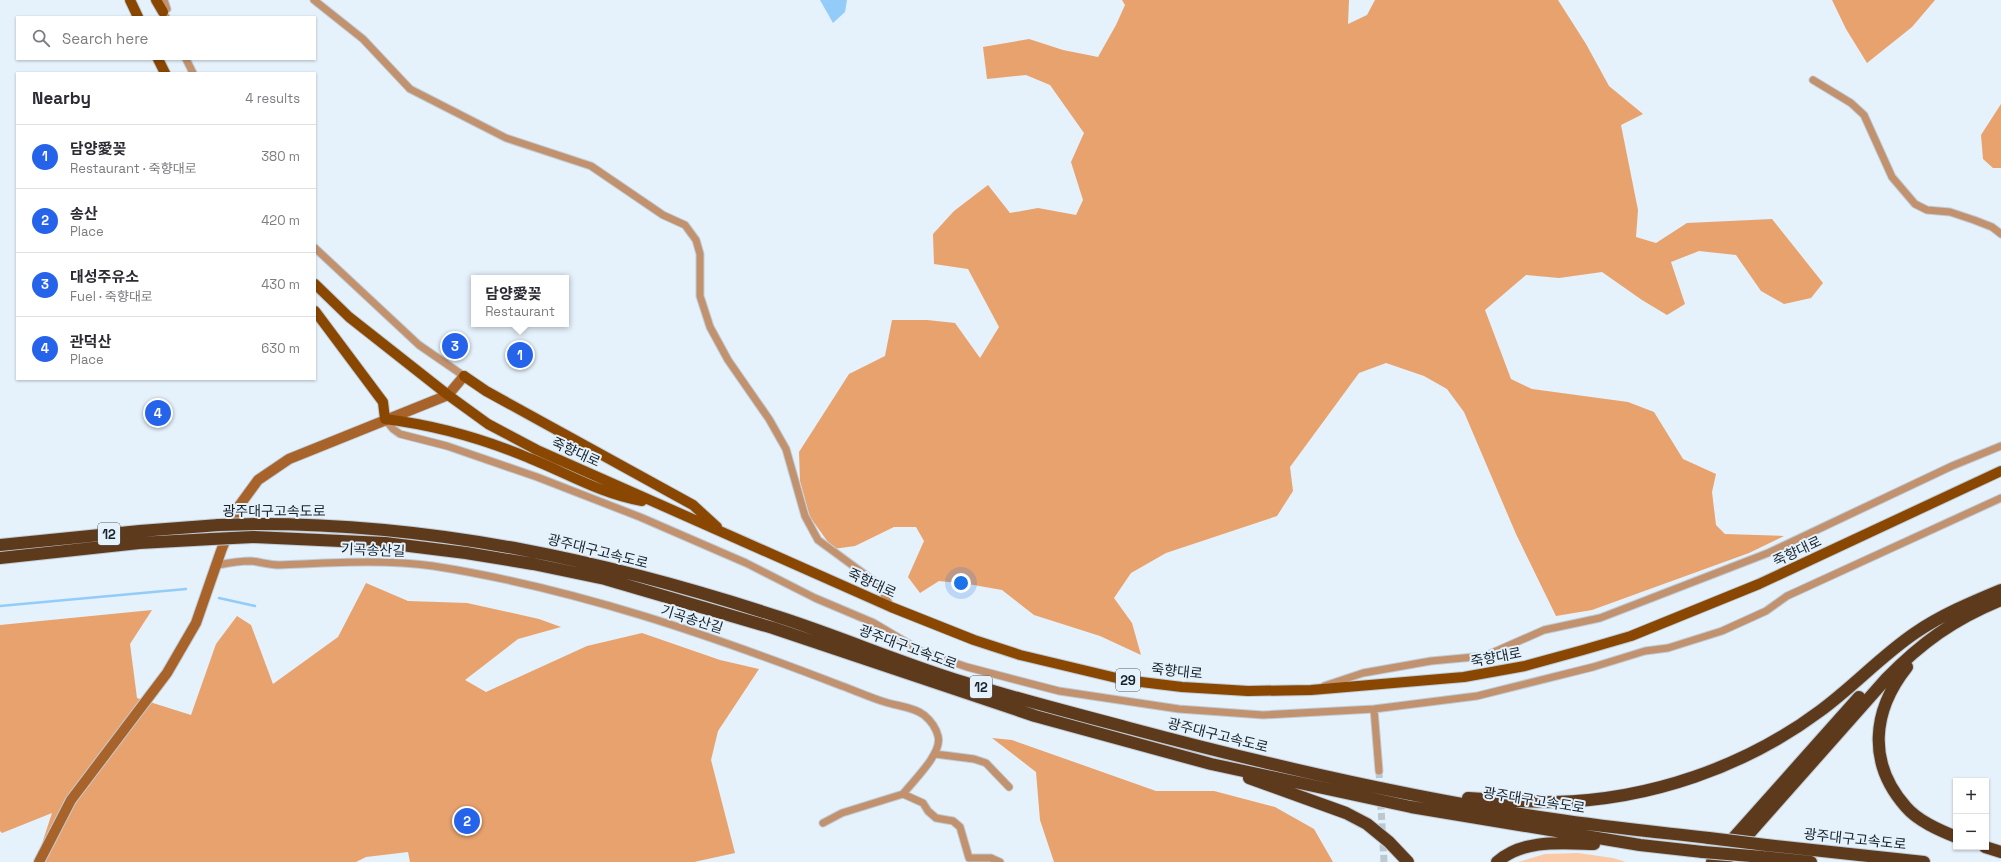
<!DOCTYPE html>
<html lang="en">
<head>
<meta charset="utf-8">
<style>
  body { margin:0; font-family:"Space Grotesk","Noto Sans KR",sans-serif; background:#f7f7f7; color:#2b2b33 }
  .controls { position:absolute; right:12px; bottom:12px; display:grid; overflow:hidden; border-radius:0px; box-shadow:0 1px 3px #0004 }
  .controls button { width:36px; height:36px; display:grid; place-items:center; padding:0; border:0; border-bottom:1px solid #e1e1e2; background:#fff; color:#2b2b33; font:20px sans-serif }
  .you { position:absolute; left:961px; top:583px; width:14px; height:14px; margin:-10px; border:3px solid #fff; border-radius:50%; background:#1a73e8; box-shadow:0 0 0 6px #1a73e833 }
  .badge { display:grid; place-items:center; width:26px; height:26px; border-radius:50%; background:#2563eb; color:#fff; font-size:13px; font-weight:700 }
  .pin { position:absolute; translate:-50% -50%; border:2px solid #fff; box-shadow:0 1px 4px #0006 }
  .popup { position:absolute; left:471px; top:275px; width:98px; height:52px; box-sizing:border-box; display:grid; place-content:center; border-radius:0px; background:#fff; filter:drop-shadow(0 1px 3px #0005); font-size:13px; white-space:nowrap; color:#7c7c81 }
  .popup b { font-size:15px; color:#2b2b33 }
  .popup::after { content:''; position:absolute; left:50%; top:100%; margin-left:-8px; border:8px solid transparent; border-top-color:#fff }
  .list { margin:0; padding:0; list-style:none }
  h2 { display:flex; justify-content:space-between; align-items:center; height:52px; margin:0; padding:0 16px; font-size:17px }
  h2 small { font-size:13px; font-weight:400; color:#7c7c81 }
  .list li { display:grid; grid-template-columns:26px 1fr auto; gap:12px; align-items:center; box-sizing:border-box; height:64px; padding:0 16px; border-top:1px solid #e1e1e2 }
  .list b { display:block; font-size:15px; white-space:nowrap }
  .list p { margin:0; font-size:13px; white-space:nowrap; color:#7c7c81 }
  .list em { font-size:13px; font-style:normal; color:#7c7c81 }
  .icon { flex:none; width:22px; height:22px; fill:none; stroke:currentColor; stroke-width:2; stroke-linecap:round; stroke-linejoin:round }
  .map { position:relative; flex:none; width:2001px; height:862px; overflow:hidden }
  .search { position:absolute; background:#fff; box-shadow:0 1px 3px #0004; left:16px; top:16px; width:300px; height:44px; display:flex; align-items:center; gap:10px; box-sizing:border-box; padding:0 14px; border-radius:0px; color:#7c7c81; font-size:15px }
  .panel { position:absolute; background:#fff; box-shadow:0 1px 3px #0004; left:16px; top:72px; width:300px; height:308px; border-radius:0px }
  .map>svg:first-child { display:block }
</style>
</head>
<body>
<div class="map">
<svg width="2001" height="862" viewBox="0 0 2001 862">
  <rect width="100%" height="100%" fill="#e5f1fb"/>
  <path fill="#facaa8" d="M1578 853 1613 858 1626 862H1518L1545 854Z"/>
  <path fill="#e7a26e" d="M1122 0H1349L1348 24 1367 15 1375 0H1558L1586 44 1609 86 1643 114 1621 125 1638 210 1636 237 1656 243 1687 223 1772 219 1823 283 1811 298 1784 304 1761 291 1736 255 1699 251 1671 262 1685 304 1667 315 1642 300 1602 272 1559 278 1526 275 1485 310 1511 379 1532 389 1628 402 1654 412 1683 459 1716 474 1712 492 1716 525 1725 534 1784 536 1749 553 1592 610 1556 616 1516 534 1464 412 1447 389 1424 376 1386 363 1359 373 1290 467 1293 491 1277 516 1166 553 1131 573 1114 598 1132 623 1141 655 1100 636 1034 615 1002 590 968 584 939 581 920 593 908 577 924 541 916 527H894L855 546 833 549 810 517 800 481 799 452 849 374 885 356 892 320H927L955 323 980 358 999 327 968 269 934 264 933 234 954 211 988 185 1010 213 1038 208 1076 215 1083 200 1071 162 1084 133 1050 85 1026 75 987 79 983 47 1029 39 1063 50 1098 57 1116 25 1125 5Z
    M1832 0H1935L1912 27 1867 63 1846 29Z
    M2001 104V168H1993L1983 159 1981 135Z
    M366 583 408 601 467 603 539 619 561 627 518 639 465 680 486 692 587 646 642 633 720 660 759 669 718 731 711 760 735 853 694 862H410L408 852 366 857 356 862H36L52 813 2 833 0 831V625L152 610 130 644 137 698 191 715 216 644 237 616 251 625 273 684 338 637Z
    M992 738 1012 740 1156 791H1214L1275 807 1314 829 1333 862H1054L1040 820 1036 772Z"/>
  <path fill="#93ccf8" d="M820 0H847L845 12 833 23Z"/>
  <g fill="none" stroke-linecap="round" stroke-linejoin="round">
    <path stroke="#93ccf8" stroke-width="2.5" d="M219 598 255 606
      M0 606 186 589"/>
    <path stroke="#bcc8d1" stroke-width="7" stroke-dasharray="7 3.5" stroke-linecap="butt" d="M1379 771 1384 862"/>
    <defs>
      <path id="street" d="M164 0 167 9 163 12 166 17
        M314 0 363 39 410 89 506 138 591 166 663 215 685 225 696 240 700 254V296L710 327 728 360 769 419 786 449 805 516 818 540 878 584 891 607
        M186 59 193 73
        M1813 80 1851 103 1864 115 1892 177 1915 204 1927 210 1950 212 1974 220 1992 227 2001 234
        M315 248 419 345 464 376
        M385 419 393 429 400 434 447 446 537 477 640 517 746 563 815 598 874 623 923 652 967 667 1059 691 1179 709 1263 715 1374 709 1477 696 1593 667 1645 651 1668 648 1722 631 1766 611 1787 596 2001 498
        M218 565C228 563 240 561 251 561 260 562 270 565 280 565 331 563 382 559 433 566 574 588 710 635 842 686 856 691 871 698 885 702 897 706 914 707 924 715 930 720 936 728 938 736 943 753 913 781 903 794L923 803 928 811 936 818 953 821 960 827 969 858H991L1000 862
        M1324 686 1363 673 1431 661 1485 656 1544 630 1600 618 1768 553 1952 466 2001 446
        M1374 709 1379 771
        M935 754 974 759 986 763 1009 787
        M823 823 842 813 903 794"/>
      <path id="secondary" d="M39 862 71 800 167 673 196 623 221 551 239 506 258 480 289 459 448 395 464 376"/>
      <path id="primary" d="M130 0 138 17
        M156 0 163 12
        M158 59 165 73
        M315 284 349 317 448 395 488 424 537 450 891 607 974 640 1020 655 1125 680 1182 687 1248 691 1311 690 1464 677 1525 666 1583 650 1631 636 1759 584 2001 471
        M315 311 383 402 385 419C433 425 484 439 529 458 567 473 601 494 642 501
        M464 376 486 391 693 505 717 527"/>
      <path id="highway" d="M258 524C438 524 608 561 779 617 841 637 901 663 963 682 1017 699 1073 713 1129 728 1268 765 1410 798 1553 819 1605 827 1657 832 1709 838
        M253 537 385 543 466 553 533 564 605 579 773 628 1035 716 1211 764 1411 807 1640 845 1703 852
        M0 545 140 531 219 525
        M0 558 139 543 212 539
        M1907 667C1872 711 1867 763 1906 807 1918 821 1939 830 1956 837
        M1249 778 1346 813 1367 824 1389 842 1408 862
        M1468 798C1497 800 1526 802 1555 802 1649 800 1745 767 1820 711 1853 687 1881 656 1915 633 1941 615 1972 602 2001 590
        M1766 845 1924 862
        M1985 847 2001 852
        M1763 857 1811 862
        M1497 862C1523 839 1561 843 1594 844
        M1712 862 1859 697
        M1724 862 1886 679C1921 643 1954 619 2001 600"/>
    </defs>
    <use href="#street" stroke="#c0ccd6" stroke-width="9"/>
    <use href="#secondary" stroke="#c0ccd6" stroke-width="12"/>
    <use href="#primary" stroke="#c0ccd6" stroke-width="12"/>
    <use href="#highway" stroke="#c0ccd6" stroke-width="14"/>
    <use href="#street" stroke="#c2926f" stroke-width="7"/>
    <use href="#secondary" stroke="#a8632a" stroke-width="10"/>
    <use href="#primary" stroke="#894701" stroke-width="10"/>
    <use href="#highway" stroke="#5e3a1d" stroke-width="12"/>
    <defs>
      <path id="highway-bridge" d="M219 525 258 524
        M212 539 253 537
        M1709 838 1766 845
        M1703 852 1763 857"/>
    </defs>
    <use href="#highway-bridge" stroke="#c0ccd6" stroke-width="14" stroke-linecap="butt"/>
    <use href="#highway-bridge" stroke="#5e3a1d" stroke-width="12"/>
  </g>
  <g text-anchor="middle" stroke-width="4" stroke-linejoin="round" paint-order="stroke">
    <g fill="#e5f1fb" stroke="#556069" stroke-width="1">
      <rect x="98" y="523" width="22" height="22" rx="3"/>
      <rect x="1116" y="669" width="24" height="22" rx="3"/>
      <rect x="970" y="676" width="22" height="22" rx="3"/>
    </g>
    <g font-size="13" font-weight="bold" fill="#17222b">
      <text x="109" y="539">12</text>
      <text x="1128" y="685">29</text>
      <text x="981" y="692">12</text>
    </g>
    <g font-size="14" fill="#17222b" stroke="#e5f1fb">
      <text transform="translate(576 452) rotate(24)" y="5">죽향대로</text>
      <text x="274" y="516">광주대구고속도로</text>
      <text transform="translate(373 550) rotate(2)" y="5">기곡송산길</text>
      <text transform="translate(598 551) rotate(14)" y="5">광주대구고속도로</text>
      <text transform="translate(1797 551) rotate(-25)" y="5">죽향대로</text>
      <text transform="translate(872 583) rotate(24)" y="5">죽향대로</text>
      <text transform="translate(692 619) rotate(17)" y="5">기곡송산길</text>
      <text transform="translate(908 647) rotate(20)" y="5">광주대구고속도로</text>
      <text transform="translate(1496 657) rotate(-11)" y="5">죽향대로</text>
      <text transform="translate(1177 671) rotate(6)" y="5">죽향대로</text>
      <text transform="translate(1218 735) rotate(14)" y="5">광주대구고속도로</text>
      <text transform="translate(1534 800) rotate(9)" y="5">광주대구고속도로</text>
      <text transform="translate(1855 839) rotate(6)" y="5">광주대구고속도로</text>
    </g>
  </g>
</svg>
<div class="controls">
<button>+</button>
<button>−</button>
</div>
<div class="you"></div>
<div class="pin badge" style="left:520px;top:355px">1</div>
<div class="popup"><b>담양愛꽂</b>Restaurant</div>
<div class="pin badge" style="left:467px;top:821px">2</div>
<div class="pin badge" style="left:455px;top:346px">3</div>
<div class="pin badge" style="left:158px;top:413px">4</div>
<div class="search"><svg class="icon" aria-label="search" viewBox="0 0 24 24"><circle cx="10" cy="10" r="6"/><path d="M15 15l6 6"/></svg>Search here</div>
<section class="panel">
<h2>Nearby<small>4 results</small></h2>
<ul class="list">
<li><span class="badge">1</span><div><b>담양愛꽂</b><p>Restaurant · 죽향대로</p></div><em>380 m</em></li>
<li><span class="badge">2</span><div><b>송산</b><p>Place</p></div><em>420 m</em></li>
<li><span class="badge">3</span><div><b>대성주유소</b><p>Fuel · 죽향대로</p></div><em>430 m</em></li>
<li><span class="badge">4</span><div><b>관덕산</b><p>Place</p></div><em>630 m</em></li>
</ul>
</section>
</div>
</body>
</html>
